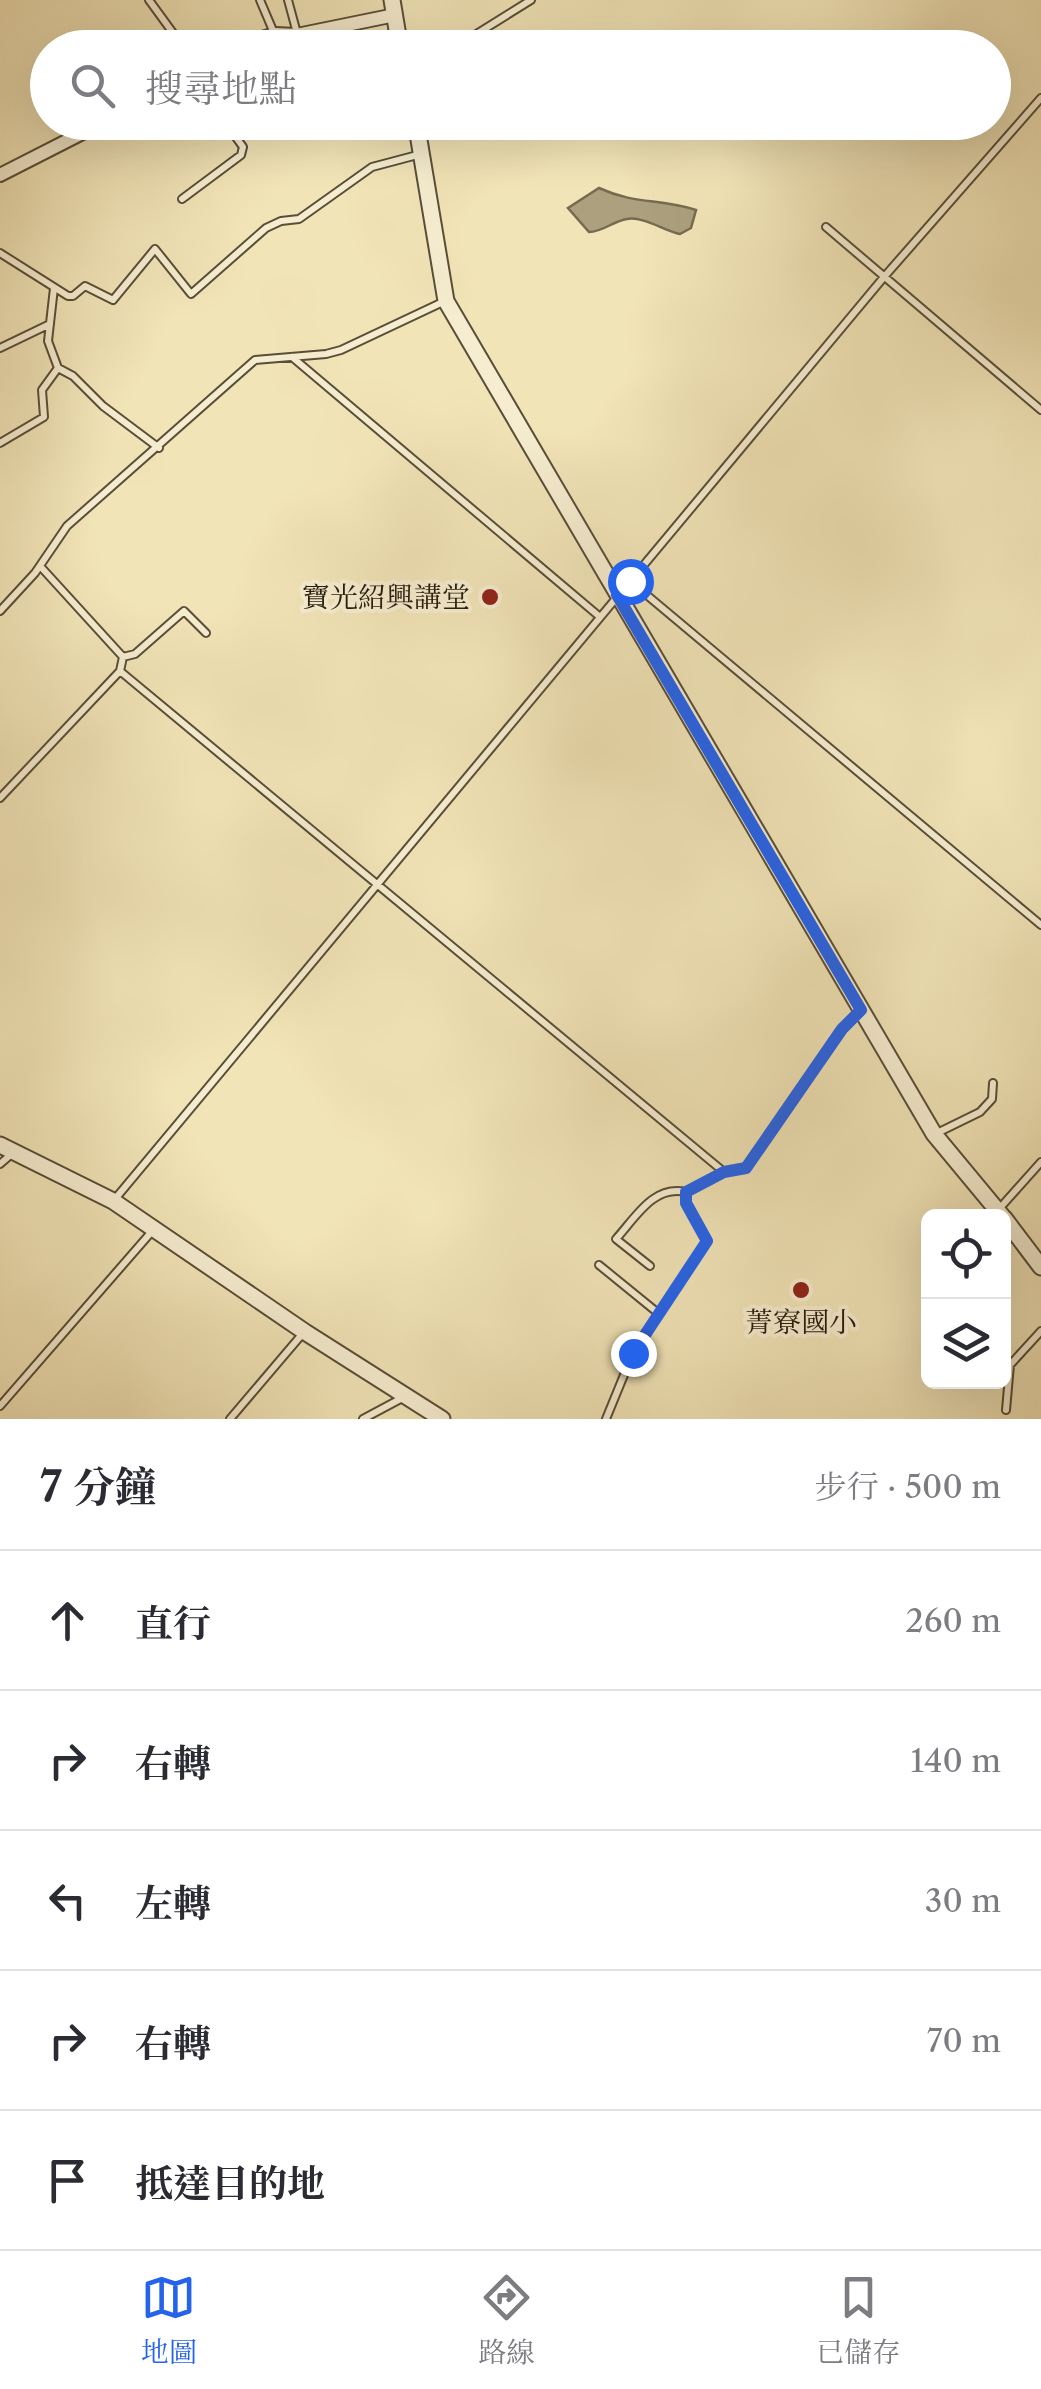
<!DOCTYPE html>
<html lang="zh-TW">
<head>
<meta charset="utf-8">
<style>
  body { margin:0; font-family:"Libre Caslon Text","Noto Serif TC",serif; background:#f7f7f7; color:#2b2b33 }
  .controls { position:absolute; right:30px; bottom:30px; display:grid; overflow:hidden; border-radius:15px; box-shadow:0 10px 40px #0002 }
  .controls button { width:90px; height:90px; display:grid; place-items:center; padding:0; border:0; border-bottom:2px solid #e1e1e2; background:#fff; color:#2b2b33; font:50px sans-serif }
  .stop { position:absolute; width:30px; height:30px; margin:-22px; border:8px solid #2563eb; border-radius:50%; background:#fff }
  .stop.end { background:#2563eb; border-color:#fff; box-shadow:0 2px 10px #0008 }
  .list { margin:0; padding:0; list-style:none }
  h2 { display:flex; justify-content:space-between; align-items:center; height:130px; margin:0; padding:0 40px; font-size:42px }
  h2 small { font-size:32px; font-weight:400; color:#7c7c81 }
  .list li { display:grid; grid-template-columns:65px 1fr auto; gap:30px; align-items:center; box-sizing:border-box; height:140px; padding:0 40px; border-top:2px solid #e1e1e2 }
  .list b { display:block; font-size:38px; white-space:nowrap }
  .list em { font-size:32px; font-style:normal; color:#7c7c81 }
  .icon { flex:none; width:55px; height:55px; fill:none; stroke:currentColor; stroke-width:2; stroke-linecap:round; stroke-linejoin:round }
  .map { position:relative; flex:none; width:1041px; height:1419px; overflow:hidden }
  .search { position:absolute; background:#fff; box-shadow:0 10px 40px #0002; left:30px; right:30px; top:30px; height:110px; display:flex; align-items:center; gap:25px; box-sizing:border-box; padding:0 35px; border-radius:55px; color:#7c7c81; font-size:38px }
  .sheet { height:830px; background:#fff }
  nav { display:flex; justify-content:space-around; align-items:center; box-sizing:border-box; height:140px; border-top:2px solid #e1e1e2; background:#fff; font-size:28px; color:#7c7c81 }
  nav a { display:grid; justify-items:center; gap:5px }
  nav .on { color:#2563eb }
  .map>svg:first-child { display:block }
</style>
</head>
<body>
<div class="map">
<svg width="1041" height="1419" viewBox="0 0 1041 1419">
  <rect width="100%" height="100%" fill="#f1e4b7"/>
  <filter id="stains"><feTurbulence type="fractalNoise" baseFrequency=".002" numOctaves="4"/><feColorMatrix values="0 0 0 0 .2 0 0 0 0 .09 0 0 0 0 .02 0 0 0 .5 -.17"/></filter>
  <radialGradient id="worn" r=".72"><stop offset=".6" stop-color="#630" stop-opacity="0"/><stop offset="1" stop-color="#630" stop-opacity=".3"/></radialGradient>
  <path fill="#aca07e" stroke="#766b51" stroke-width="2.5" d="M599 188C636 205 659 198 696 210L691 228 680 234C665 231 643 216 627 219 613 221 603 232 589 232L568 208Z"/>
  <g fill="none" stroke-linecap="round" stroke-linejoin="round">
    <defs>
      <path id="service" d="M149 0 184 48
        M260 0 274 33
        M288 0 301 48
        M454 48 531 0
        M182 199 241 155 243 147 225 122
        M826 227 1041 410
        M0 253 68 296H73L85 286 113 300 155 249 191 294 266 228 281 221 299 219 372 167 421 154
        M54 288 48 341 58 368 73 376 103 406 159 448
        M0 348 50 324
        M292 357 600 617
        M0 443 44 417 42 390 58 368
        M630 581 1041 925
        M0 611 35 573 67 526 255 360 326 354 341 350 445 301
        M123 657 135 654 184 611 206 633
        M120 671 724 1172 746 1168 843 1029 861 1010
        M0 798 120 671 123 657 40 566
        M935 1134 980 1112 992 1099 993 1083
        M0 1164 14 1152
        M115 1199 884 277 1041 98
        M999 1209 1041 1162
        M599 1265 658 1313
        M650 1266 616 1239C636 1217 653 1185 686 1192
        M0 1406 154 1229
        M1006 1410 1010 1365 1041 1331
        M230 1419 304 1332
        M363 1419 406 1396
        M606 1419 633 1353 707 1241 686 1203V1192L724 1172"/>
      <path id="minor" d="M230 48 275 34 297 35 395 15
        M0 175 104 122"/>
      <path id="tertiary" d="M392 0 400 48
        M416 122 446 301 934 1134 1002 1216
        M0 1145 113 1201 305 1332 442 1419
        M1004 1218 1041 1267"/>
    </defs>
    <use href="#service" stroke="#594e38" stroke-width="10"/>
    <use href="#minor" stroke="#594e38" stroke-width="16"/>
    <use href="#tertiary" stroke="#594e38" stroke-width="19"/>
    <use href="#service" stroke="#f6edd0" stroke-width="6"/>
    <use href="#minor" stroke="#f6edd0" stroke-width="12"/>
    <use href="#tertiary" stroke="#f6edd0" stroke-width="15"/>
  </g>
  <g fill="none" stroke-linecap="round" stroke-linejoin="round">
    <path stroke="#2563eb" stroke-width="12" d="M630 581 617 595 861 1010 842 1029 746 1168 724 1172 686 1192V1203L707 1241 633 1353"/>
  </g>
  <g fill="#8f2418" stroke="#f6edd0" stroke-width="4">
    <circle cx="490" cy="597" r="10"/>
    <circle cx="801" cy="1290" r="10"/>
  </g>
  <g text-anchor="middle" stroke-width="8" stroke-linejoin="round" paint-order="stroke">
    <g font-size="28" fill="#261c0e" stroke="#f6edd0" text-anchor="end">
      <text x="470" y="607">寶光紹興講堂</text>
      <text x="801" y="1332" text-anchor="middle">菁寮國小</text>
    </g>
  </g>
  <rect width="100%" height="100%" filter="url(#stains)"/>
  <rect width="100%" height="100%" fill="url(#worn)"/>
</svg>
<div class="controls">
<button><svg class="icon" aria-label="locate" viewBox="0 0 24 24"><circle cx="12" cy="12" r="6"/><path d="M12 2v4M12 18v4M2 12h4M18 12h4"/></svg></button>
<button><svg class="icon" aria-label="layers" viewBox="0 0 24 24"><path d="M12 4l9 5-9 5-9-5zM3 14l9 5 9-5"/></svg></button>
</div>
<div class="stop" style="left:630px;top:581px"></div>
<div class="stop end" style="left:633px;top:1353px"></div>
<div class="search"><svg class="icon" aria-label="search" viewBox="0 0 24 24"><circle cx="10" cy="10" r="6"/><path d="M15 15l6 6"/></svg>搜尋地點</div>
</div>
<section class="sheet">
<h2>7 分鐘<small>步行 · 500 m</small></h2>
<ul class="list">
<li><svg class="icon" aria-label="ahead" viewBox="0 0 24 24"><path d="M12 20V5M6 11l6-6 6 6"/></svg><div><b>直行</b></div><em>260 m</em></li>
<li><svg class="icon" aria-label="right" viewBox="0 0 24 24"><path d="M7 20v-9h11M14 6l5 5-5 5"/></svg><div><b>右轉</b></div><em>140 m</em></li>
<li><svg class="icon" aria-label="left" viewBox="0 0 24 24"><path d="M17 20v-9H6M10 6l-5 5 5 5"/></svg><div><b>左轉</b></div><em>30 m</em></li>
<li><svg class="icon" aria-label="right" viewBox="0 0 24 24"><path d="M7 20v-9h11M14 6l5 5-5 5"/></svg><div><b>右轉</b></div><em>70 m</em></li>
<li><svg class="icon" aria-label="arrive" viewBox="0 0 24 24"><path d="M6 21V4h12l-3 4 3 4H6"/></svg><div><b>抵達目的地</b></div></li>
</ul>
</section>
<nav>
<a class="on"><svg class="icon" aria-label="map" viewBox="0 0 24 24"><path d="M3 6l6-2 6 2 6-2v14l-6 2-6-2-6 2zM9 4v14M15 6v14"/></svg>地圖</a>
<a><svg class="icon" aria-label="directions" viewBox="0 0 24 24"><path d="M12 3l9 9-9 9-9-9zM9 14v-3h6M13 9l2 2-2 2"/></svg>路線</a>
<a><svg class="icon" aria-label="saved" viewBox="0 0 24 24"><path d="M7 4h10v16l-5-4-5 4z"/></svg>已儲存</a>
</nav>
</body>
</html>
